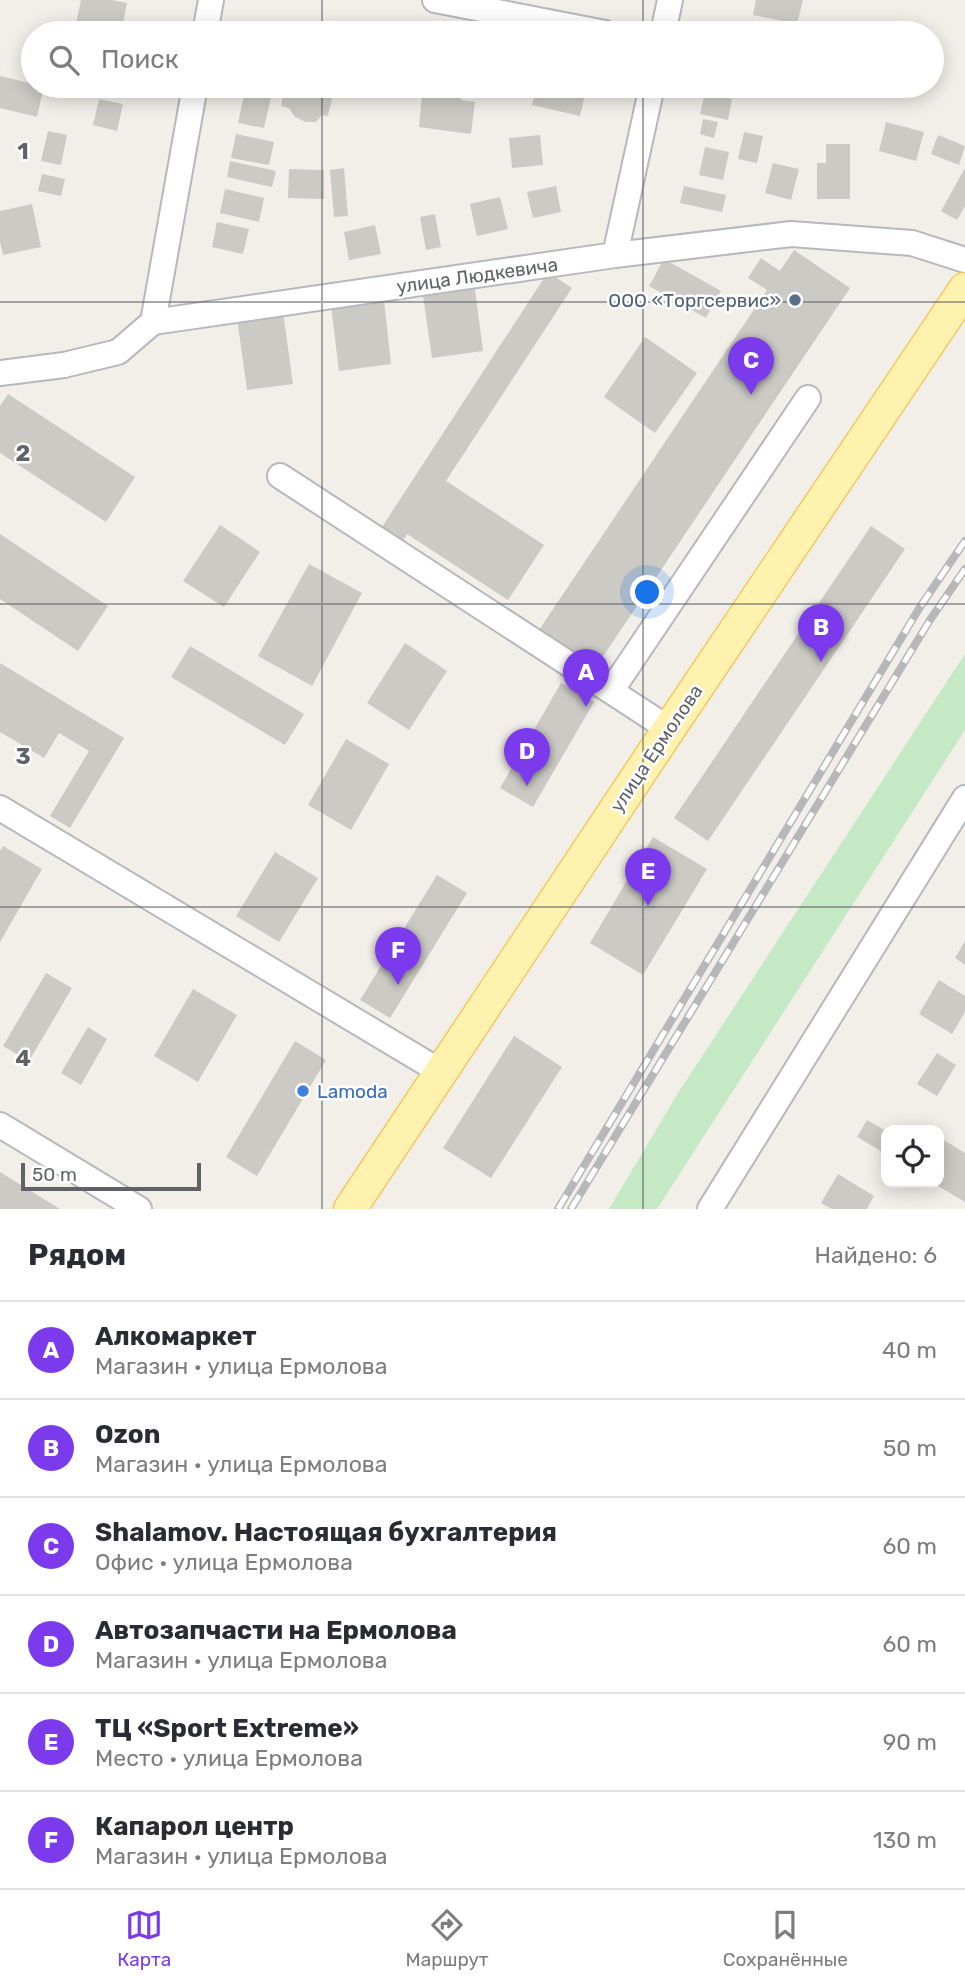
<!DOCTYPE html>
<html lang="ru">
<head>
<meta charset="utf-8">
<style>
  body { margin:0; font-family:Rubik,sans-serif; background:#f2f2f3; color:#2b2b33 }
  .controls { position:absolute; right:21px; bottom:21px; display:grid; overflow:hidden; border-radius:14px; box-shadow:0 4px 18px #0003 }
  .controls button { width:63px; height:63px; display:grid; place-items:center; padding:0; border:0; border-bottom:2px solid #e1e1e2; background:#fff; color:#2b2b33; font:35px sans-serif }
  .scale { position:absolute; left:21px; bottom:18px; width:180px; box-sizing:border-box; padding-left:7px; border:4px solid #5f6368; border-top:0; font-size:19px; line-height:24px; white-space:nowrap; color:#5f6368; -webkit-text-stroke:5px #fff; paint-order:stroke }
  .you { position:absolute; left:648px; top:593px; width:24px; height:24px; margin:-18px; border:5px solid #fff; border-radius:50%; background:#1a73e8; box-shadow:0 0 0 10px #1a73e833 }
  .badge { display:grid; place-items:center; width:46px; height:46px; border-radius:50%; background:#7c3aed; color:#fff; font-size:23px; font-weight:700 }
  .pin { position:absolute; translate:-50% -58px; filter:drop-shadow(0 2px 4px #0008) }
  .pin::after { content:''; position:absolute; top:37px; width:24px; height:21px; background:inherit; clip-path:polygon(0 0,100% 0,50% 100%) }
  .list { margin:0; padding:0; list-style:none }
  h2 { display:flex; justify-content:space-between; align-items:center; height:91px; margin:0; padding:0 28px; font-size:30px }
  h2 small { font-size:23px; font-weight:400; color:#7c7c81 }
  .list li { display:grid; grid-template-columns:46px 1fr auto; gap:21px; align-items:center; box-sizing:border-box; height:98px; padding:0 28px; border-top:2px solid #e1e1e2 }
  .list b { display:block; font-size:26px; white-space:nowrap }
  .list p { margin:0; font-size:23px; white-space:nowrap; color:#7c7c81 }
  .list em { font-size:23px; font-style:normal; color:#7c7c81 }
  .icon { flex:none; width:38px; height:38px; fill:none; stroke:currentColor; stroke-width:2; stroke-linecap:round; stroke-linejoin:round }
  .map { position:relative; flex:none; width:965px; height:1209px; overflow:hidden }
  .search { position:absolute; background:#fff; box-shadow:0 4px 18px #0003; left:21px; right:21px; top:21px; height:77px; display:flex; align-items:center; gap:18px; box-sizing:border-box; padding:0 24px; border-radius:38px; color:#7c7c81; font-size:26px }
  .sheet { height:679px; background:#fff }
  nav { display:flex; justify-content:space-around; align-items:center; box-sizing:border-box; height:98px; border-top:2px solid #e1e1e2; background:#fff; font-size:19px; color:#7c7c81 }
  nav a { display:grid; justify-items:center; gap:4px }
  nav .on { color:#7c3aed }
  .map>svg:first-child { display:block }
</style>
</head>
<body>
<div class="map">
<svg width="965" height="1209" viewBox="0 0 965 1209">
  <rect width="100%" height="100%" fill="#f1efe8"/>
  <path fill="#c5e8c5" d="M965 654V730L657 1209H609L678 1093Z"/>
  <path fill="#cccac5" d="M81 0H112L127 3 121 33H74Z
    M756 0H803L797 24 753 15Z
    M748 21 800 32V33H746Z
    M356 24 382 29 381 33H354Z
    M0 76 33 84V86H44L37 117 0 108Z
    M285 86H335L328 116 322 115 316 122H306L295 117 289 108 281 106Z
    M423 86H439L438 91 462 94 461 100 475 102 471 134 419 127Z
    M537 86H587L580 116 532 105Z
    M245 91 271 97 264 128 238 123Z
    M705 93 732 99 728 120 700 114Z
    M99 99 123 104 117 131 93 125Z
    M703 119 718 122 714 138 700 134Z
    M886 122 924 132 916 161 879 151Z
    M48 131 67 135 61 165 41 161Z
    M744 132 763 136 757 163 738 159Z
    M236 134 274 142 269 165 231 158Z
    M540 135 543 165 512 168 509 138Z
    M938 135 965 146 959 165 931 154Z
    M826 144H850V199H817V163H826Z
    M705 147 729 152 723 180 699 175Z
    M230 161 276 171 272 187 227 177Z
    M773 163 799 169 791 200 765 193Z
    M344 168 348 216 334 217 330 170Z
    M965 168V206L957 220 941 211Z
    M289 169 324 170V199L288 198Z
    M42 174 65 179 61 196 38 191Z
    M556 186 561 212 533 218 527 192Z
    M684 186 726 195 722 212 680 203Z
    M225 189 264 198 259 222 220 213Z
    M500 197 508 229 477 236 470 204Z
    M32 204 41 247 3 255 0 242V211Z
    M435 214 441 247 426 250 420 217Z
    M217 222 249 229 243 254 212 247Z
    M375 225 381 254 349 260 344 232Z
    M794 250 850 288 596 667 539 630 767 290 748 278 761 258 780 271Z
    M664 259 721 291 706 318 649 286Z
    M548 272 572 288 446 481 544 545 508 600 407 534 403 541 382 527Z
    M475 289 483 351 432 358 423 296Z
    M384 300 391 364 339 371 331 306Z
    M283 312 293 384 247 390 237 318Z
    M645 337 697 373 655 433 604 397Z
    M8 394 135 477 106 522 0 453V406Z
    M220 525 260 552 224 607 183 581Z
    M871 526 905 549 708 841 674 818Z
    M0 534 108 606 78 651 0 599Z
    M309 564 362 593 312 686 258 656Z
    M405 643 447 671 409 730 367 703Z
    M190 646 304 714 285 745 171 677Z
    M0 663 124 738 70 828 50 816 89 751 59 733 44 758 0 732Z
    M561 683 594 702 533 807 500 788Z
    M346 739 389 764 351 830 308 805Z
    M653 837 707 869 643 975 590 943Z
    M3 846 42 869 0 942V851Z
    M275 852 318 878 279 942 236 916Z
    M437 875 467 893 390 1018 360 1000Z
    M965 941V965L955 958Z
    M46 973 72 988 29 1061 3 1046Z
    M939 980 965 996V1012L952 1034 919 1014Z
    M193 989 237 1015 198 1082 154 1056Z
    M88 1027 107 1039 81 1085 61 1073Z
    M514 1036 562 1067 491 1178 443 1148Z
    M295 1041 326 1060 257 1176 226 1157Z
    M937 1053 956 1065 937 1096 917 1084Z
    M867 1120 886 1131V1154L857 1137Z
    M939 1137 965 1153V1202L933 1183H939Z
    M0 1172 60 1209H0Z
    M838 1174 874 1196 867 1209H832L821 1203Z"/>
  <g fill="none" stroke-linecap="round" stroke-linejoin="round">
    <defs>
      <path id="minor" d="M435 0 605 33
        M205 33 211 0
        M663 33 670 0
        M615 255 652 86
        M153 322 195 86
        M0 373 64 365 118 352 153 322 615 255 791 234 912 243 965 260
        M280 476 669 729
        M611 691 808 398
        M0 808 441 1072
        M0 1125 139 1209
        M710 1209 965 798"/>
      <path id="major" d="M350 1209 669 729 965 289"/>
    </defs>
    <use href="#minor" stroke="#b5b8bc" stroke-width="28"/>
    <use href="#major" stroke="#f2c960" stroke-width="35"/>
    <use href="#minor" stroke="#fff" stroke-width="24"/>
    <use href="#major" stroke="#fff2af" stroke-width="32"/>
    <defs>
      <path id="rail" d="M558 1209 920 607 965 541
        M571 1209 930 620 965 569"/>
    </defs>
    <use href="#rail" stroke="#b6b7b8" stroke-width="8"/>
    <use href="#rail" stroke="#fff" stroke-width="5" stroke-dasharray="16" stroke-linecap="butt"/>
  </g>
  <path fill="none" stroke="#5f6368" stroke-width="2" stroke-opacity="0.55" d="M322 0V33M643 0V33M322 86V1209M643 86V1209M0 302H965M0 604H965M0 907H965"/>
  <circle fill="#5c6f8a" stroke="#fff" stroke-width="2.5" cx="795" cy="300" r="7"/>
  <circle fill="#3f7fe0" stroke="#fff" stroke-width="2.5" cx="303" cy="1091" r="7"/>
  <g text-anchor="middle" stroke-width="5" stroke-linejoin="round" paint-order="stroke">
    <g font-size="19" fill="#5f6368" stroke="#fff">
      <text transform="translate(477 275) rotate(-8)" y="7">улица Людкевича</text>
      <text transform="translate(656 748) rotate(-56)" y="7">улица Ермолова</text>
    </g>
    <g font-size="19" fill="#4e5e75" stroke="#fff" text-anchor="end">
      <text x="781" y="307">ООО «Торгсервис»</text>
    </g>
    <g font-size="19" fill="#366cbe" stroke="#fff" text-anchor="start">
      <text x="317" y="1098">Lamoda</text>
    </g>
  </g>
  <g font-size="23" text-anchor="middle" font-weight="bold" fill="#5f6368" stroke="#fff" stroke-width="5" stroke-linejoin="round" paint-order="stroke">
    <text x="23" y="159">1</text>
    <text x="23" y="461">2</text>
    <text x="23" y="764">3</text>
    <text x="23" y="1066">4</text>
  </g>
</svg>
<div class="controls">
<button><svg class="icon" aria-label="locate" viewBox="0 0 24 24"><circle cx="12" cy="12" r="6"/><path d="M12 2v4M12 18v4M2 12h4M18 12h4"/></svg></button>
</div>
<div class="scale">50 m</div>
<div class="you"></div>
<div class="pin badge" style="left:586px;top:707px">A</div>
<div class="pin badge" style="left:821px;top:662px">B</div>
<div class="pin badge" style="left:751px;top:395px">C</div>
<div class="pin badge" style="left:527px;top:786px">D</div>
<div class="pin badge" style="left:648px;top:906px">E</div>
<div class="pin badge" style="left:398px;top:985px">F</div>
<div class="search"><svg class="icon" aria-label="search" viewBox="0 0 24 24"><circle cx="10" cy="10" r="6"/><path d="M15 15l6 6"/></svg>Поиск</div>
</div>
<section class="sheet">
<h2>Рядом<small>Найдено: 6</small></h2>
<ul class="list">
<li><span class="badge">A</span><div><b>Алкомаркет</b><p>Магазин · улица Ермолова</p></div><em>40 m</em></li>
<li><span class="badge">B</span><div><b>Ozon</b><p>Магазин · улица Ермолова</p></div><em>50 m</em></li>
<li><span class="badge">C</span><div><b>Shalamov. Настоящая бухгалтерия</b><p>Офис · улица Ермолова</p></div><em>60 m</em></li>
<li><span class="badge">D</span><div><b>Автозапчасти на Ермолова</b><p>Магазин · улица Ермолова</p></div><em>60 m</em></li>
<li><span class="badge">E</span><div><b>ТЦ «Sport Extreme»</b><p>Место · улица Ермолова</p></div><em>90 m</em></li>
<li><span class="badge">F</span><div><b>Капарол центр</b><p>Магазин · улица Ермолова</p></div><em>130 m</em></li>
</ul>
</section>
<nav>
<a class="on"><svg class="icon" aria-label="map" viewBox="0 0 24 24"><path d="M3 6l6-2 6 2 6-2v14l-6 2-6-2-6 2zM9 4v14M15 6v14"/></svg>Карта</a>
<a><svg class="icon" aria-label="directions" viewBox="0 0 24 24"><path d="M12 3l9 9-9 9-9-9zM9 14v-3h6M13 9l2 2-2 2"/></svg>Маршрут</a>
<a><svg class="icon" aria-label="saved" viewBox="0 0 24 24"><path d="M7 4h10v16l-5-4-5 4z"/></svg>Сохранённые</a>
</nav>
</body>
</html>
